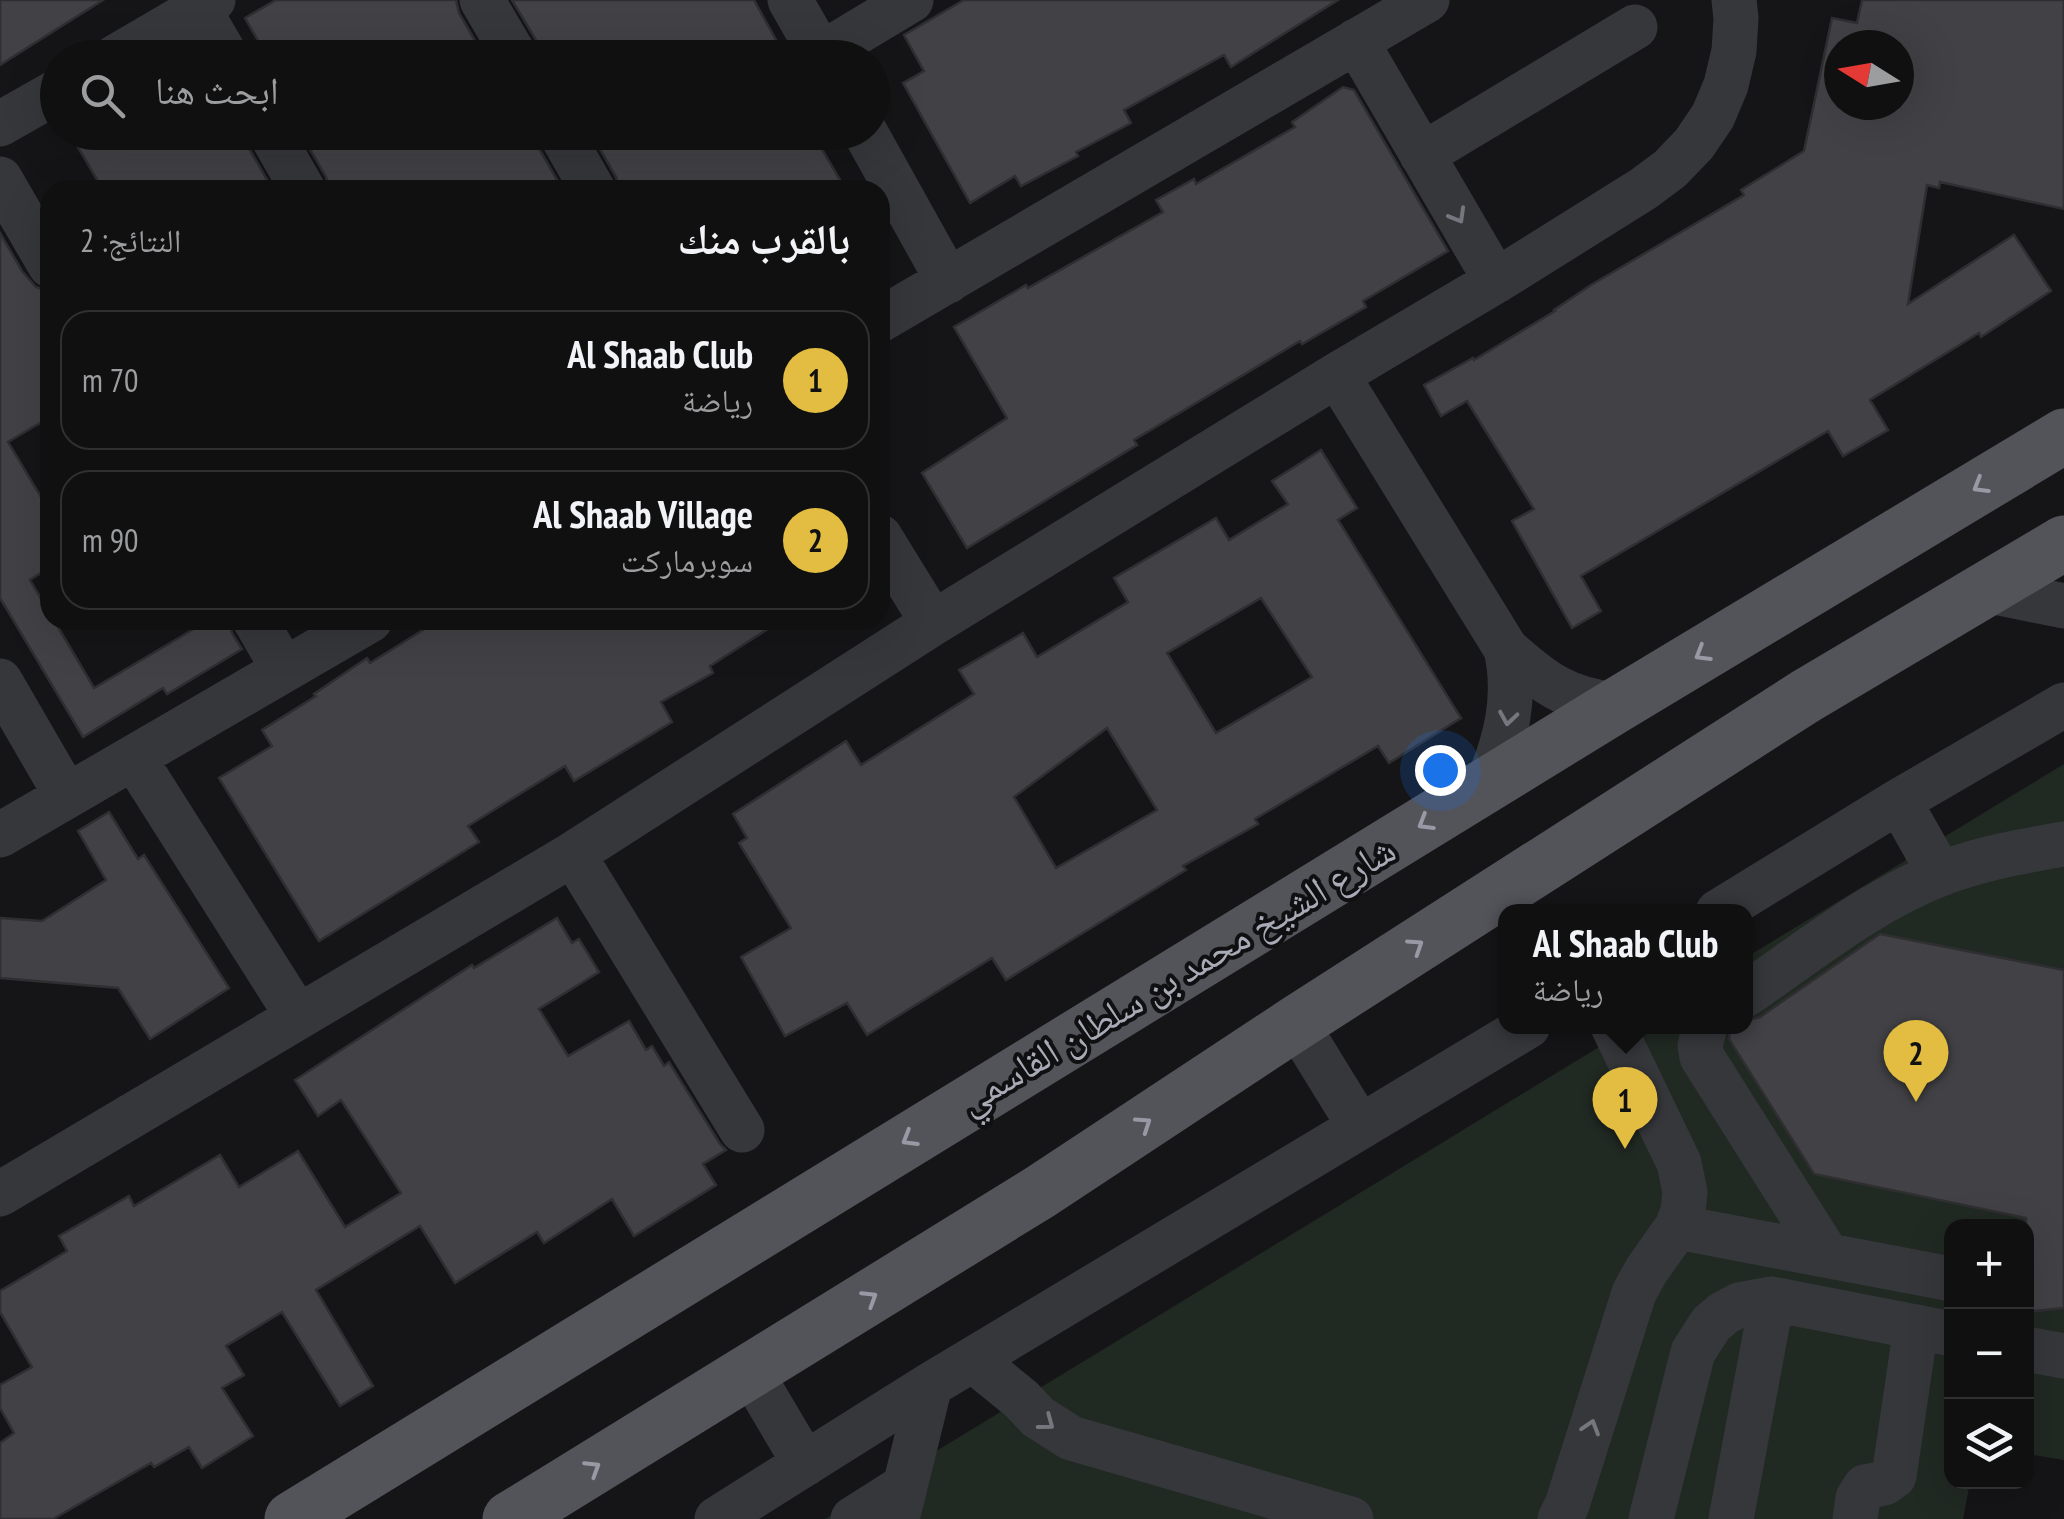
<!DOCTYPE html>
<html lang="ar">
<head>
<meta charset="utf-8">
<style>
  body { margin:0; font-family:"PT Sans Narrow","Noto Naskh Arabic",sans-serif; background:#1e1e1f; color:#f1f3f6; direction:rtl }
  .controls { position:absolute; right:30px; bottom:30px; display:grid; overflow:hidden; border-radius:20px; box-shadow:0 10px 40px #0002 }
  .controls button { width:90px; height:90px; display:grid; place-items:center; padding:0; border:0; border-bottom:2px solid #303031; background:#101011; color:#f1f3f6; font:50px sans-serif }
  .compass { position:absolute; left:1824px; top:30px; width:90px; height:90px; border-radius:50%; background:#101011; box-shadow:0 10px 40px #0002; rotate:281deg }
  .you { position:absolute; left:1440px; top:770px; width:35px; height:35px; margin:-25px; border:8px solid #fff; border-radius:50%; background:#1a73e8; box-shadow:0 0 0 15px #1a73e833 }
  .badge { display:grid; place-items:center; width:65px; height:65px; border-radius:50%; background:#e2bd41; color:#111; font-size:32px; font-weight:700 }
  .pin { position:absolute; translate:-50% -82px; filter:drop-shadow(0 2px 5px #0008) }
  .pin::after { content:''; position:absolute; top:52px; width:35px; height:30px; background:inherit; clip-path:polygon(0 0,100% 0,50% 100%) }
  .popup { position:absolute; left:1498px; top:904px; width:255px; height:130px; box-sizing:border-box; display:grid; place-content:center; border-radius:20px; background:#101011; filter:drop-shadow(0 2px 8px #0005); font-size:32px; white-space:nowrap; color:#9c9d9f }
  .popup b { font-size:38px; color:#f1f3f6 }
  .popup::after { content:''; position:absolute; left:50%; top:100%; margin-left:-20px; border:20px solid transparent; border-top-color:#101011 }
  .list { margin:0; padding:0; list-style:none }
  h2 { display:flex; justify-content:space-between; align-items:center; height:130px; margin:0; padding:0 40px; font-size:42px }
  h2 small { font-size:32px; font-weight:400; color:#9c9d9f }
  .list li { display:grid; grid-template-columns:65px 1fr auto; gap:30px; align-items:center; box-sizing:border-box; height:140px; margin:0 20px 20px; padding:0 20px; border:2px solid #303031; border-radius:30px }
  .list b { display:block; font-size:38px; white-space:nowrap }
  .list p { margin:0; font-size:32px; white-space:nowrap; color:#9c9d9f }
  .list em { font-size:32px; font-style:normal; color:#9c9d9f }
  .icon { flex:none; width:55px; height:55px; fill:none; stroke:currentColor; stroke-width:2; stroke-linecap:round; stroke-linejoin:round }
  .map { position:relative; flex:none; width:2064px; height:1519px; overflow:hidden; direction:ltr }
  .search { position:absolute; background:#101011; box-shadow:0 10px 40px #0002; left:40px; top:40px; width:850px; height:110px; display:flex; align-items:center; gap:25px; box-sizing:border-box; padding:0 35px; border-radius:55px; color:#9c9d9f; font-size:38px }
  .panel { position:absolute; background:#101011; box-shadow:0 10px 40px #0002; left:40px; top:180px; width:850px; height:450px; border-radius:30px; direction:rtl }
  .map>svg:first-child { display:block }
</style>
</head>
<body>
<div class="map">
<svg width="2064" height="1519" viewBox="0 0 2064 1519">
  <rect width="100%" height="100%" fill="#151517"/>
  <path fill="#212923" d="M2064 764V1460L2027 1454 2026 1226H1952V1482H1970L1963 1519H825L1632 1027 1745 1026V958Z"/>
  <path fill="#424246" stroke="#2f2f32" stroke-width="2.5" fill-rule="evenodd" d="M0 0H103L0 65Z
    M276 0H456L459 13 485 58H268L245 18Z
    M512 0H754L786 58H542L539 45Z
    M964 0H1338L1231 67 1224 55 1124 110 1131 123 1076 152 1078 156 1021 186 1015 176 970 203 903 83 924 71 904 35Z
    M1862 0H2064V209L1940 182 1939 188 1927 185 1908 304 2014 235 2051 291 1981 337 1979 333 1870 400 1888 430 1843 456 1828 431 1581 576 1601 611 1572 628 1512 521 1534 509 1467 401 1441 416 1424 385 1473 358 1474 360 1555 311 1554 310 1591 285 1744 195 1741 190 1804 151 1832 18 1857 23ZM1839 45H1899V105H1839Z
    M1343 87 1354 90 1448 251 1363 301 1366 307 1302 344 1300 341 1134 440 1137 445 967 548 922 473 1007 418 954 327 1026 285 1028 288 1163 212 1156 200 1194 179 1196 184 1295 127 1292 122Z
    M69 132H244L247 145 273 190H103Z
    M300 132H534L537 145 563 190H329L326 177Z
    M590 132H812L846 190H619L616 177Z
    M0 233 22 271 36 287 44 290 50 301V417L8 442 50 512V567L30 580 50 614V620H54L94 688 209 620H229L232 633 242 649 167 694 163 688 83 737 0 598Z
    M1321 450 1357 508 1338 520 1461 718 1389 763 1378 746 1255 819 1258 824 1183 866 1186 870 1006 980 992 958 867 1035 847 1003 785 1036 741 957 791 928 739 843 747 838 733 814 846 741 861 765 974 694 959 670 1023 633 1037 657 1128 602 1114 578 1216 518 1229 540 1288 504 1272 481ZM1261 598 1312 677 1216 733 1167 653ZM1107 728 1157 810 1056 868 1014 797Z
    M439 620H782L710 666 713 673 661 702 672 722 574 781 565 766 468 826 479 842 319 941 219 778 272 746 262 730 316 696 314 694 367 658 370 663Z
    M109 812 138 859 144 855 229 988 150 1039 118 988 0 978V918L42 921 106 880 78 831Z
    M557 918 572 943 579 939 599 972 539 1009 568 1056 629 1021 646 1050 652 1046 664 1066 669 1062 720 1144 726 1150 703 1164 716 1185 634 1236 612 1199 544 1243 537 1232 455 1283 420 1226 316 1290 373 1386 340 1406 282 1312 226 1346 244 1375 222 1388 253 1436 202 1468 189 1447 154 1467 151 1463 53 1519H0V1443L14 1433 0 1408V1385L32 1367 0 1312V1291L67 1251 59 1236 129 1196 134 1206 220 1155 239 1187 298 1151 345 1227 401 1193 341 1100 318 1116 295 1080 472 965 474 968Z
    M1880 934 2064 970V1308L2026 1312V1218L1814 1174 1729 1039 1730 1026H1745V1021L1760 1017Z"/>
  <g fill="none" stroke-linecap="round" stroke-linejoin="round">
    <path stroke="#36373b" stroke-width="45" d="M482 0 516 58
      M790 0 823 58
      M198 8 227 58
      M1356 41 1496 281
      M821 54 911 0
      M114 58 213 0
      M0 124 58 91
      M270 132 303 190
      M560 132 593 190
      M865 132 948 281
      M1422 155 1635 27
      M0 179 50 265
      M880 320 1427 0
      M1337 375 1506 649C1543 682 1566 700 1617 705
      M880 537 933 623
      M1985 590 2064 606
      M255 620 284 670
      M0 681 66 795
      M134 758 298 1017
      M1487 785C1506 741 1517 697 1506 649
      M1899 801 1940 874
      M0 835 370 620
      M573 854 742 1130
      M1718 912 1899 801 2064 705
      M1745 995C1808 952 1871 900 1943 873 1982 858 2023 851 2064 844
      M1296 1023 1360 1127
      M1705 1026 1700 1046 1702 1057 1827 1255
      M0 1194 573 854 933 623 1337 375 1496 281 1643 189 1670 169 1694 144 1713 116 1726 85 1734 51 1736 18 1734 0
      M1677 1227 1951 1279
      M2026 1349 2064 1356
      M973 1360 1021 1399 1038 1417 1071 1438 1351 1519
      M750 1371 805 1464
      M717 1519 930 1385 1528 1026
      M853 1519 905 1486
      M897 1519 930 1385
      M1560 1519 1567 1505 1634 1293 1646 1271 1677 1227 1683 1211 1685 1192 1679 1163 1613 1026
      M1651 1519 1693 1352 1711 1324 1724 1313 1739 1305 1772 1299 1952 1334
      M1731 1519 1772 1299
      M1855 1519 1858 1498 1865 1487 1884 1483 1894 1476 1916 1327"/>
    <path stroke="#53535a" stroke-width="55" d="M292 1519 1617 705 2064 436
      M510 1519 1040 1192 1296 1023 1806 696 2064 543"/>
  </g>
  <defs><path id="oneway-chevron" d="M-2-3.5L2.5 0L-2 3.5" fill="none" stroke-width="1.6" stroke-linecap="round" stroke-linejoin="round" transform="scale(2.5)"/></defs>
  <g stroke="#75777f">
    <use href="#oneway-chevron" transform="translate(1458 216) rotate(60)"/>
    <use href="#oneway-chevron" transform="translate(1508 718) rotate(99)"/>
    <use href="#oneway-chevron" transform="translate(1047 1423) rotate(37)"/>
    <use href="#oneway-chevron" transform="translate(1591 1427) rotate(-73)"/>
  </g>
  <g stroke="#9799a4">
    <use href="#oneway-chevron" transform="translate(1980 486) rotate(149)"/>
    <use href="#oneway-chevron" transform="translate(1702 654) rotate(149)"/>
    <use href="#oneway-chevron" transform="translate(1425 823) rotate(149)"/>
    <use href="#oneway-chevron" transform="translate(1416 946) rotate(-33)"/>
    <use href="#oneway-chevron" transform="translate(1144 1124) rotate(-34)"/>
    <use href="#oneway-chevron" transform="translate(909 1139) rotate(149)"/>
    <use href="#oneway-chevron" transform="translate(870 1298) rotate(-32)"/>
    <use href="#oneway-chevron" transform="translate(593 1468) rotate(-32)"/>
  </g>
  <g text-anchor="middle" stroke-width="8" stroke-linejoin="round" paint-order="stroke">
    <g font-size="38" fill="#a8abb6" stroke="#101012">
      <text transform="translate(1177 975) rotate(-31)" y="13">شارع الشيخ محمد بن سلطان القاسمي</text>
    </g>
  </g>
</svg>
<div class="controls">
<button>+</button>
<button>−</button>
<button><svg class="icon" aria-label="layers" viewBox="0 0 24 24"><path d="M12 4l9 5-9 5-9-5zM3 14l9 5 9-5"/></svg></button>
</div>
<svg class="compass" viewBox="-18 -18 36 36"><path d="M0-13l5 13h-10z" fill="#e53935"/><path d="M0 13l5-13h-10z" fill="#9c9d9f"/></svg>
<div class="you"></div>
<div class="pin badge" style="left:1625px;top:1149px">1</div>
<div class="popup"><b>Al Shaab Club</b>رياضة</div>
<div class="pin badge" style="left:1916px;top:1102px">2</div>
<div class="search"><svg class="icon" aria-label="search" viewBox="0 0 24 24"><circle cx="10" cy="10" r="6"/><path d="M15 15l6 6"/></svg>ابحث هنا</div>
<section class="panel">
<h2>بالقرب منك<small>النتائج: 2</small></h2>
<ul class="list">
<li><span class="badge">1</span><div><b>Al Shaab Club</b><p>رياضة</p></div><em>70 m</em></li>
<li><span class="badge">2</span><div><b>Al Shaab Village</b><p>سوبرماركت</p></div><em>90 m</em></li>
</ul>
</section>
</div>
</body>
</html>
